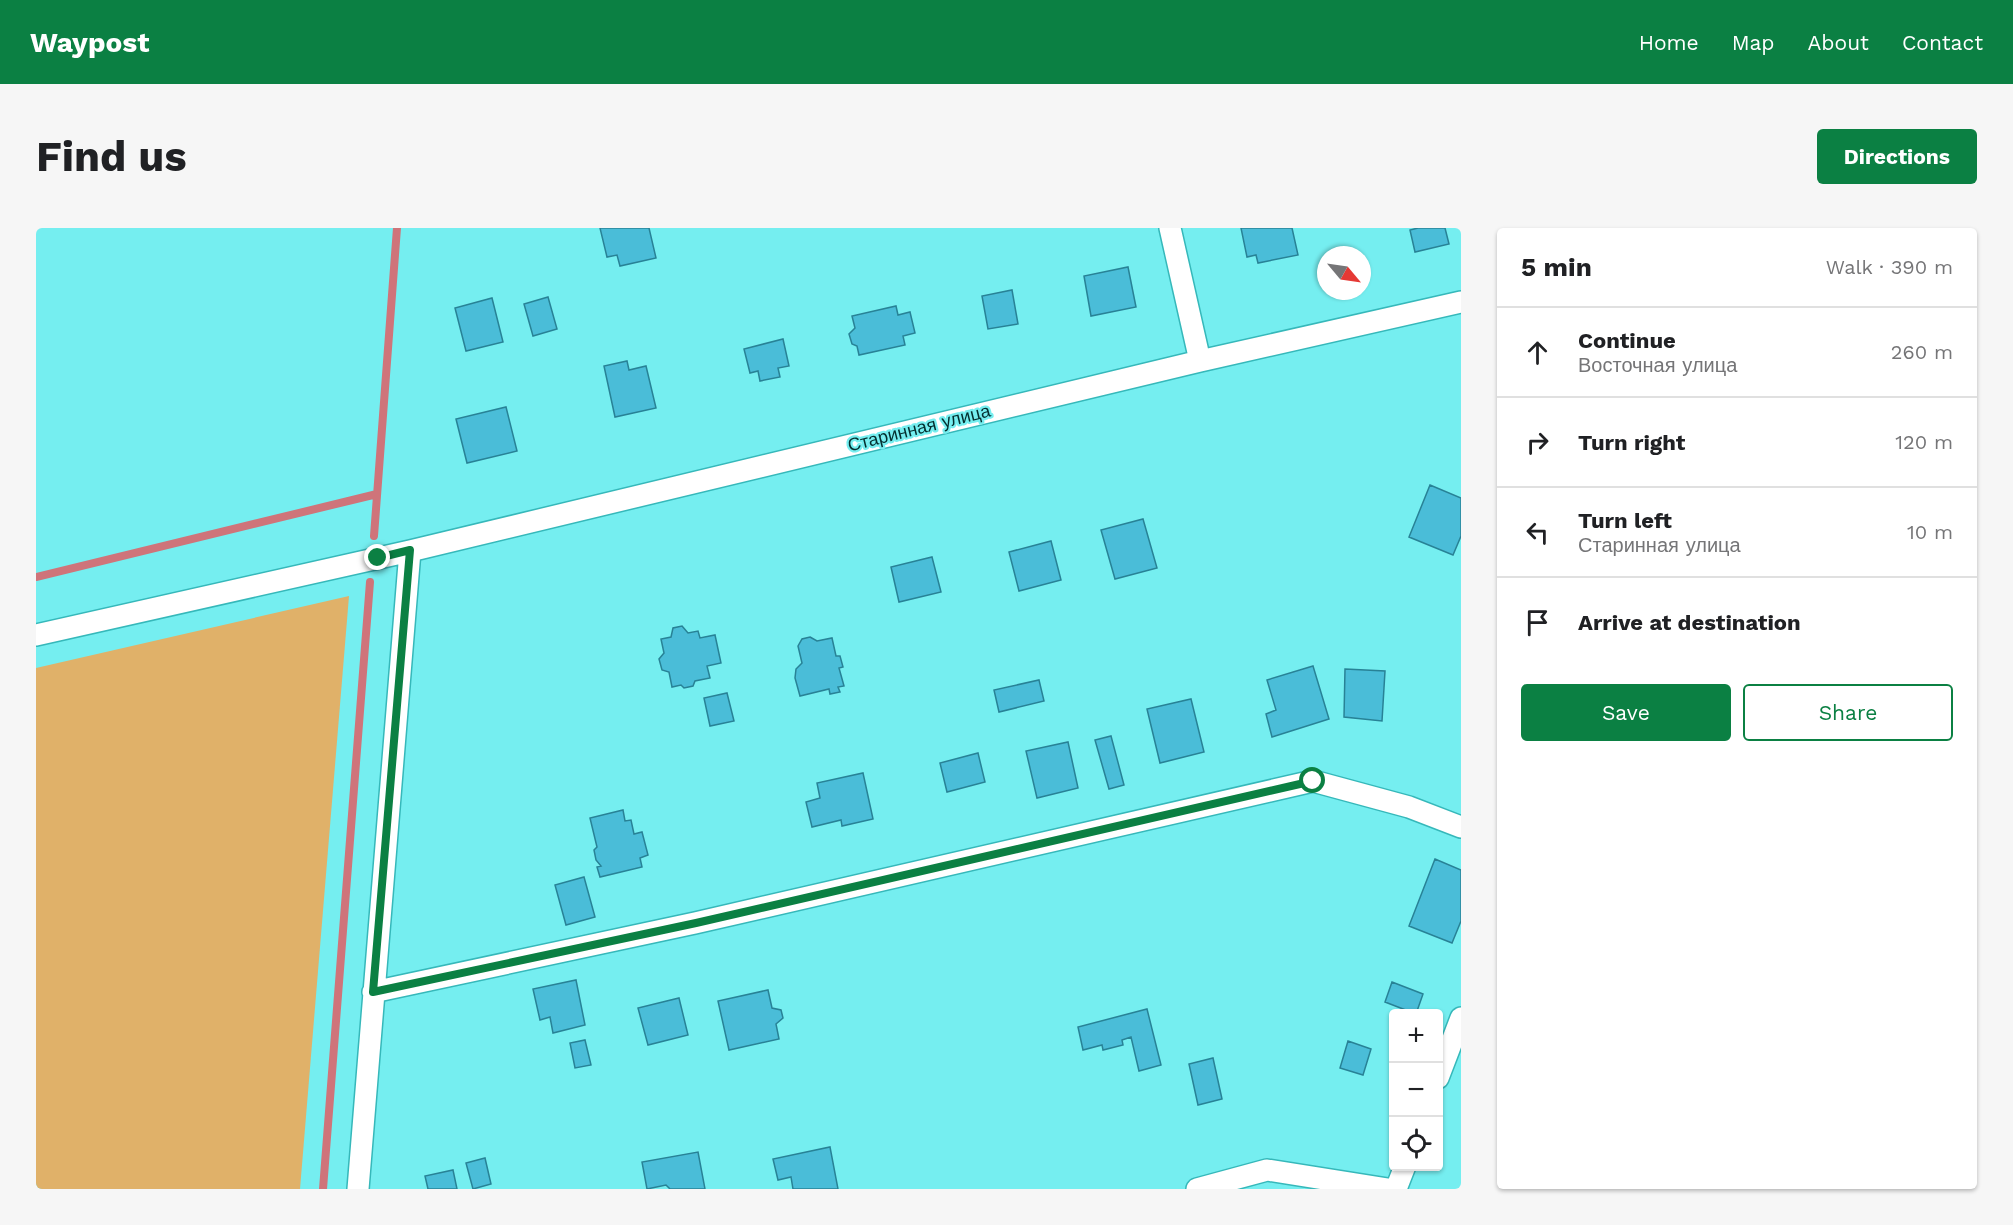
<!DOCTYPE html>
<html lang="en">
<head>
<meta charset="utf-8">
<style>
  body { margin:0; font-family:"Work Sans",sans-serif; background:#f6f6f6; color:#202124 }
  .controls { position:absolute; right:18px; bottom:18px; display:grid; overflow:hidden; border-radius:6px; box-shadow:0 2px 4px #0004 }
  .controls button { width:54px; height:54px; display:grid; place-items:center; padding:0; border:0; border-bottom:2px solid #e0e0e0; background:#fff; color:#202124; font:30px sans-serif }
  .compass { position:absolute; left:1281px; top:18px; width:54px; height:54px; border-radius:50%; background:#fff; box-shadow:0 2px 4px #0004; rotate:119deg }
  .stop { position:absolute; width:18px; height:18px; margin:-14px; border:4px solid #0b8043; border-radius:50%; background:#fff }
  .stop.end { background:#0b8043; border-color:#fff; box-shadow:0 2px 6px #0008 }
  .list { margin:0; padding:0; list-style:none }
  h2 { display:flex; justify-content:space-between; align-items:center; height:78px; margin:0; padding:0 24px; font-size:26px }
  h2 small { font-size:20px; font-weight:400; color:#757577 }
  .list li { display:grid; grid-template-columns:39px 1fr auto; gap:18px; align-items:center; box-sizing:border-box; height:90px; padding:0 24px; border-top:2px solid #e0e0e0 }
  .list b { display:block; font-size:22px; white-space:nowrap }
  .list p { margin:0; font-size:20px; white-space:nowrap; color:#757577 }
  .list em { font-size:20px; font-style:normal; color:#757577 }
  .actions { display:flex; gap:12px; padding:18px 24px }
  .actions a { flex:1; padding:14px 0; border:2px solid #0b8043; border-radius:6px; text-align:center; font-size:21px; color:#0b8043 }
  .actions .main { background:#0b8043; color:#fff }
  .icon { flex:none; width:33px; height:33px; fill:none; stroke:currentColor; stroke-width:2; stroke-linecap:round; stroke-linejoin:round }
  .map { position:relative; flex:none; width:1425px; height:961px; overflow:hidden; border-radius:6px }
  header { display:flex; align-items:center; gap:36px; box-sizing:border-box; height:84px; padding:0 30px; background:#0b8043; color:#fff }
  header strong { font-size:28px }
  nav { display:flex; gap:33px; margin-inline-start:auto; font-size:21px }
  .intro { display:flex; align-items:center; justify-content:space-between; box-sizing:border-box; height:144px; padding:0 36px }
  h1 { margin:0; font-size:42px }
  .button { padding:15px 27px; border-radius:6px; background:#0b8043; color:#fff; font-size:21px; font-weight:700 }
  main { display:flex; gap:36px; padding:0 36px }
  aside { flex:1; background:#fff; border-radius:6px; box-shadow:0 2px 4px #0004 }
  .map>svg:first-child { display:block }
</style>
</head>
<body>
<header>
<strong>Waypost</strong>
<nav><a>Home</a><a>Map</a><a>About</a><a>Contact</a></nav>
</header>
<div class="intro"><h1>Find us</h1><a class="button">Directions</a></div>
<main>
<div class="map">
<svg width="1425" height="961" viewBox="0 0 1425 961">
  <rect width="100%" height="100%" fill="#75eef0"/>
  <path fill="#e0b169" d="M313 368 264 961H0V440Z"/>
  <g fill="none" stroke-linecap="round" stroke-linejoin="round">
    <path stroke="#cf747a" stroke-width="8" d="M338 308 361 0
      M0 349 341 266
      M287 961 334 354"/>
  </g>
  <path fill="#4abdd8" stroke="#288296" stroke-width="1.5" d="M564 0H613L620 30 584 38 581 27 571 29Z
    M1205 0H1256L1262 27 1222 35 1220 27 1211 29Z
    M1382 0H1409L1413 16 1379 24 1374 2Z
    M1092 39 1100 79 1055 88 1048 48Z
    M976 62 982 96 952 101 946 68Z
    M512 69 521 101 497 108 488 76Z
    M456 70 467 114 430 123 419 80Z
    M860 78 862 87 874 84 879 105 867 108 869 117 823 127 821 118 816 116 813 106 819 100 816 88Z
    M747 111 753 138 742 140 744 149 724 153 722 143 714 145 708 121Z
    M591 133 593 142 610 138 620 180 579 189 568 138Z
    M470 179 481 223 431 235 420 191Z
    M1394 257 1425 270V308L1417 327 1373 309Z
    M1107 291 1121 340 1079 351 1065 302Z
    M1015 313 1025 352 983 363 973 324Z
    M896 329 905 364 863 374 855 339Z
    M646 398 652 405 662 403 664 410 679 407 685 435 671 438 674 450 659 453 657 458 648 460 645 457 636 459 633 444 626 442 623 431 628 425 625 411 635 409 637 400Z
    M774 409 781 413 796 410 800 428H804L807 439 803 440 808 458 802 459 804 464 794 466 793 461 764 468 759 450 760 441 766 435 762 418 766 411Z
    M1277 438 1293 491 1236 509 1230 486 1240 482 1231 452Z
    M1309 441 1349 443 1346 493 1308 489Z
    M1003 452 1008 473 963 484 958 462Z
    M691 465 698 493 674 498 668 470Z
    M1155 471 1168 524 1124 535 1111 481Z
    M1075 508 1088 557 1073 561 1059 512Z
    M1032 514 1042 560 1001 570 990 523Z
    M942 525 949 554 911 564 904 535Z
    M827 545 837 591 806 598 805 592 776 599 770 574 784 570 781 555Z
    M587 582 589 593 595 592 598 606 606 604 612 627 604 630 606 639 564 649 561 639 565 638 560 632 558 622 561 619 554 590Z
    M1399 631 1425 642V693L1416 715 1373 698Z
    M548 649 559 689 530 697 519 657Z
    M540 752 549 797 517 805 514 789 504 792 497 761Z
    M1356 754 1387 766 1380 786 1349 774Z
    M732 762 736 780 745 782 747 790 740 796 743 811 693 822 682 773Z
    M643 770 652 807 612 817 602 780Z
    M1111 781 1125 837 1103 843 1095 809 1086 812 1087 817 1067 822 1066 817 1047 822 1042 799Z
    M549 812 555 837 539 840 534 815Z
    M1312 813 1335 821 1327 847 1304 840Z
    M1177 830 1186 871 1162 877 1153 836Z
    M794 919 802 961H757L755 949 742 952 737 931Z
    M662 924 669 961H634L630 957 611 961 606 934Z
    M449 930 455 956 437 961 430 935Z
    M417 942 421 961H392L389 948Z"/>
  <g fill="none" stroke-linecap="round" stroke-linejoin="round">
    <defs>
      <path id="street" d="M1134 0 1164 133
        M0 407 374 323 1164 133 1425 74
        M337 764 659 695 1277 553 1373 579 1425 599
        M1402 850 1425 790
        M322 961 374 323
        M1161 961 1231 942 1352 961
        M1360 961 1369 938"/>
    </defs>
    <use href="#street" stroke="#36b8ba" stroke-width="24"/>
    <use href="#street" stroke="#fff" stroke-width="21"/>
  </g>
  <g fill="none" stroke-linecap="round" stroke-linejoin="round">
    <path stroke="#0b8043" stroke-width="8" d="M342 330 374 322 337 764 660 695 1277 553"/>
  </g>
  <g text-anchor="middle" stroke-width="4.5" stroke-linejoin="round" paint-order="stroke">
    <g font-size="18" fill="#042e2e" stroke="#75eef0">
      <text transform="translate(883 200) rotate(-14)" y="6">Старинная улица</text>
    </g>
  </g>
</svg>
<div class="controls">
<button>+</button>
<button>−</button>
<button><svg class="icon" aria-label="locate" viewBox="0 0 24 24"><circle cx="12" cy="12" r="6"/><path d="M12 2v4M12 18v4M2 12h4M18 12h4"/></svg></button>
</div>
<svg class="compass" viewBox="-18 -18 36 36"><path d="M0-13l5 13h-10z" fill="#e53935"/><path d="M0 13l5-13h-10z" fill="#757577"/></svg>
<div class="stop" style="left:1277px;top:553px"></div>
<div class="stop end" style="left:342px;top:330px"></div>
</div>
<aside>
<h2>5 min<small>Walk · 390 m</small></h2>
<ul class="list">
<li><svg class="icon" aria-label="ahead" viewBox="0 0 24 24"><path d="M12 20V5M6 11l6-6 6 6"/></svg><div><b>Continue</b><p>Восточная улица</p></div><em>260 m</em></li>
<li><svg class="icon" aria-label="right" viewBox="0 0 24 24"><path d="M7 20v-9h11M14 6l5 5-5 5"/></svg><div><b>Turn right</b></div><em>120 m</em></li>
<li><svg class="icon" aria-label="left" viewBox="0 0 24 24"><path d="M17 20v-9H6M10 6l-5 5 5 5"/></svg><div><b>Turn left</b><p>Старинная улица</p></div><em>10 m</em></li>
<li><svg class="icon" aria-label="arrive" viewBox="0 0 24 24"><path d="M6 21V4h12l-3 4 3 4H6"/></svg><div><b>Arrive at destination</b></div></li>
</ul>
<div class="actions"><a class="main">Save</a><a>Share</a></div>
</aside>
</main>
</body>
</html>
